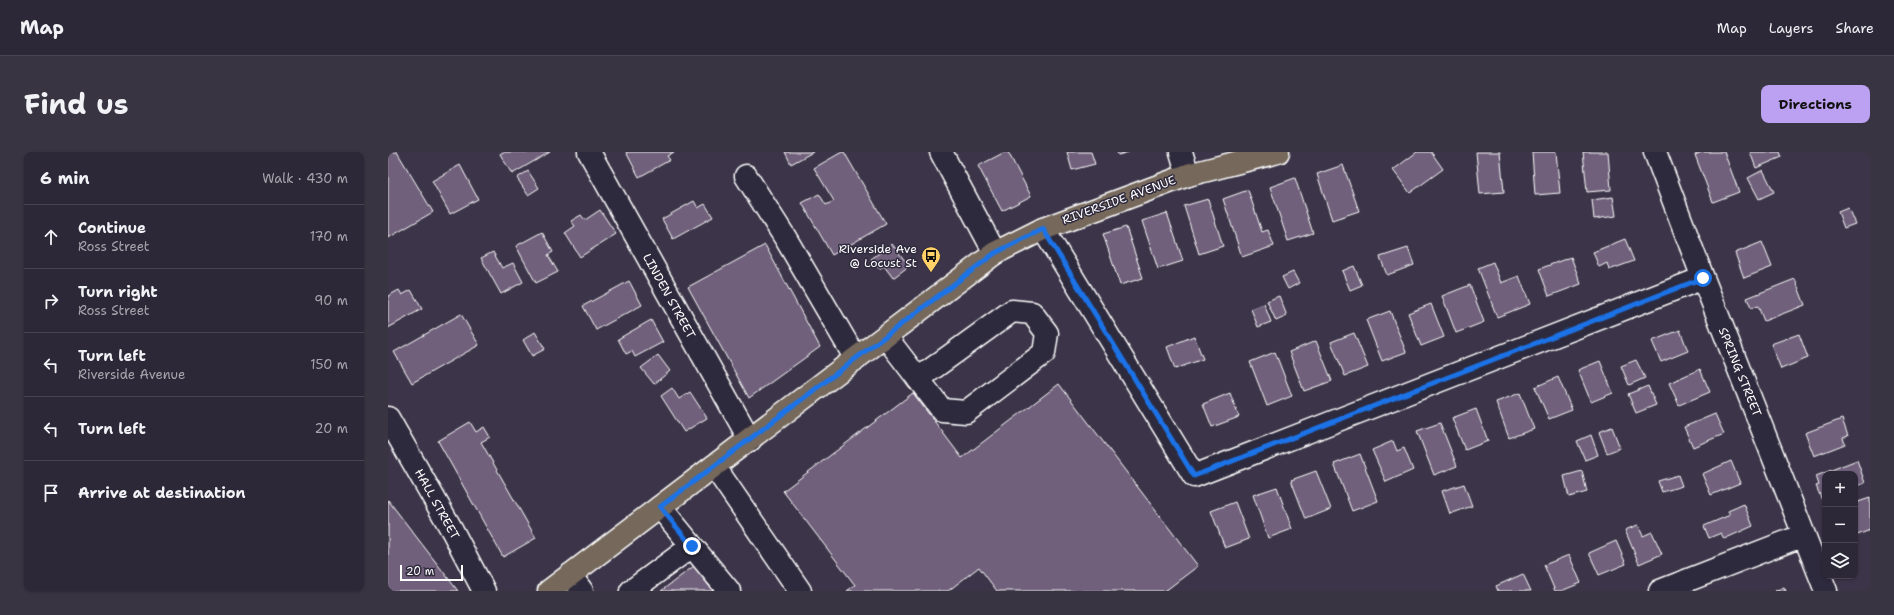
<!DOCTYPE html>
<html lang="en">
<head>
<meta charset="utf-8">
<style>
  body { margin:0; font-family:"Shantell Sans",sans-serif; background:#393442; color:#f1f3f6 }
  .controls { position:absolute; right:12px; bottom:12px; display:grid; overflow:hidden; border-radius:8px; box-shadow:0 1px 3px #0004 }
  .controls button { width:36px; height:36px; display:grid; place-items:center; padding:0; border:0; border-bottom:1px solid #484452; background:#2d2837; color:#f1f3f6; font:20px sans-serif }
  .scale { position:absolute; left:12px; bottom:10px; width:63px; box-sizing:border-box; padding-left:4px; border:2px solid #fff; border-top:0; font-size:11px; line-height:14px; white-space:nowrap; color:#fff; -webkit-text-stroke:3px #2f2a3d; paint-order:stroke }
  .stop { position:absolute; width:12px; height:12px; margin:-9px; border:3px solid #1a73e8; border-radius:50%; background:#fff }
  .stop.end { background:#1a73e8; border-color:#fff; box-shadow:0 1px 4px #0008 }
  .list { margin:0; padding:0; list-style:none }
  h2 { display:flex; justify-content:space-between; align-items:center; height:52px; margin:0; padding:0 16px; font-size:17px }
  h2 small { font-size:13px; font-weight:400; color:#a7a6ad }
  .list li { display:grid; grid-template-columns:26px 1fr auto; gap:12px; align-items:center; box-sizing:border-box; height:64px; padding:0 16px; border-top:1px solid #484452 }
  .list b { display:block; font-size:15px; white-space:nowrap }
  .list p { margin:0; font-size:13px; white-space:nowrap; color:#a7a6ad }
  .list em { font-size:13px; font-style:normal; color:#a7a6ad }
  .icon { flex:none; width:22px; height:22px; fill:none; stroke:currentColor; stroke-width:2; stroke-linecap:round; stroke-linejoin:round }
  .map { position:relative; flex:none; width:1482px; height:439px; overflow:hidden; border-radius:8px }
  header { display:flex; align-items:center; gap:24px; box-sizing:border-box; height:56px; padding:0 20px; background:#2d2837; border-bottom:1px solid #484452 }
  header strong { font-size:19px }
  nav { display:flex; gap:22px; margin-inline-start:auto; font-size:14px }
  .intro { display:flex; align-items:center; justify-content:space-between; box-sizing:border-box; height:96px; padding:0 24px }
  h1 { margin:0; font-size:28px }
  .button { padding:10px 18px; border-radius:8px; background:#bca0f2; color:#111; font-size:14px; font-weight:700 }
  main { display:flex; gap:24px; padding:0 24px }
  aside { flex:1; background:#2d2837; border-radius:8px; box-shadow:0 1px 3px #0004 }
  .map>svg:first-child { display:block }
</style>
</head>
<body>
<header>
<strong>Map</strong>
<nav><a>Map</a><a>Layers</a><a>Share</a></nav>
</header>
<div class="intro"><h1>Find us</h1><a class="button">Directions</a></div>
<main>
<aside>
<h2>6 min<small>Walk · 430 m</small></h2>
<ul class="list">
<li><svg class="icon" aria-label="ahead" viewBox="0 0 24 24"><path d="M12 20V5M6 11l6-6 6 6"/></svg><div><b>Continue</b><p>Ross Street</p></div><em>170 m</em></li>
<li><svg class="icon" aria-label="right" viewBox="0 0 24 24"><path d="M7 20v-9h11M14 6l5 5-5 5"/></svg><div><b>Turn right</b><p>Ross Street</p></div><em>90 m</em></li>
<li><svg class="icon" aria-label="left" viewBox="0 0 24 24"><path d="M17 20v-9H6M10 6l-5 5 5 5"/></svg><div><b>Turn left</b><p>Riverside Avenue</p></div><em>150 m</em></li>
<li><svg class="icon" aria-label="left" viewBox="0 0 24 24"><path d="M17 20v-9H6M10 6l-5 5 5 5"/></svg><div><b>Turn left</b></div><em>20 m</em></li>
<li><svg class="icon" aria-label="arrive" viewBox="0 0 24 24"><path d="M6 21V4h12l-3 4 3 4H6"/></svg><div><b>Arrive at destination</b></div></li>
</ul>
</aside>
<div class="map">
<svg width="1482" height="439" viewBox="0 0 1482 439">
  <rect width="100%" height="100%" fill="#3c3549"/>
  <filter id="ink" filterUnits="userSpaceOnUse"><feTurbulence type="fractalNoise" baseFrequency=".025" numOctaves="2"/><feDisplacementMap in="SourceGraphic" scale="8" xChannelSelector="R" yChannelSelector="G"/><feConvolveMatrix kernelMatrix="1 2 1 2 8 2 1 2 1" color-interpolation-filters="sRGB"/></filter>
  <g filter="url(#ink)">
    <path fill="#70607b" stroke="#fff" d="M0 0H9L45 60 0 86Z
      M115 0H162L124 22 112 2Z
      M238 0H286L279 4 282 8 251 25Z
      M397 0H425L403 12Z
      M454 0H456L498 72 444 103 414 51 431 42 438 53 446 49 426 16Z
      M617 0H620L643 44 614 59 590 14Z
      M679 0H703L707 12 684 18Z
      M729 0H741L730 3Z
      M1029 0H1043L1055 17 1022 41 1005 18Z
      M1088 0H1112L1116 40 1092 42Z
      M1144 0H1168L1172 41 1147 43Z
      M1195 0H1220L1223 38 1199 40Z
      M1314 0H1336L1351 40 1325 50 1307 3Z
      M1362 0H1392L1394 5 1368 16Z
      M72 13 90 47 62 62 44 29Z
      M955 13 971 59 944 68 929 22Z
      M1375 18 1386 40 1371 47 1360 26Z
      M140 19 151 36 140 43 129 26Z
      M907 26 925 81 900 89 882 35Z
      M860 38 874 80 880 78 886 94 854 105 835 47Z
      M1225 45 1228 64 1206 67 1204 48Z
      M820 47 835 94 811 102 796 54Z
      M306 49 310 56 317 52 325 65 285 87 274 67Z
      M1460 56 1467 72 1456 76 1450 60Z
      M212 58 228 82 192 105 177 81 187 74 183 69 193 63 197 68Z
      M779 61 795 109 770 117 754 69Z
      M738 75 755 126 732 133 715 82Z
      M154 80 165 100 160 103 170 120 148 131 128 94Z
      M1237 87 1246 109 1221 118 1219 111 1211 115 1205 100Z
      M1374 90 1384 115 1356 126 1347 101Z
      M504 92 521 114 505 126 496 114 491 117 483 107Z
      M377 93 432 195 361 246 300 135Z
      M1020 96 1026 113 999 123 992 105Z
      M105 100 114 116 125 111 135 130 113 142 93 106Z
      M1183 105 1193 132 1161 144 1151 117Z
      M1105 110 1113 131 1131 124 1142 152 1109 165 1090 116Z
      M966 114 974 133 962 138 954 119Z
      M905 120 911 131 900 137 894 125Z
      M1407 127 1417 153 1376 169 1370 154 1363 156 1359 146Z
      M241 129 254 153 208 178 195 154Z
      M1082 133 1096 170 1068 181 1054 144Z
      M11 138 14 143 23 138 34 157 0 176V144Z
      M891 144 899 164 888 169 879 149Z
      M876 152 883 170 870 175 863 157Z
      M1043 152 1056 185 1033 194 1020 161Z
      M1002 159 1018 200 994 209 978 168Z
      M73 162 91 193 24 231 6 200Z
      M263 168 275 190 247 205 244 199 238 202 230 187Z
      M1292 178 1300 199 1273 210 1264 189Z
      M147 180 157 197 144 204 135 188Z
      M966 181 980 215 957 224 943 190Z
      M1411 182 1420 206 1393 217 1383 192Z
      M806 184 815 207 787 217 779 195Z
      M928 189 944 229 916 239 901 200Z
      M887 200 904 244 879 254 862 210Z
      M270 203 282 219 266 232 253 216Z
      M1248 208 1257 226 1241 233 1233 214Z
      M1212 209 1225 241 1203 250 1190 218Z
      M1312 217 1322 240 1291 253 1281 231Z
      M1170 225 1184 258 1161 267 1147 235Z
      M671 232 810 414 777 439H609L591 415 560 439H459L467 433 395 339 525 241 574 306Z
      M1260 234 1268 253 1248 261 1240 242Z
      M284 236 291 247 302 240 319 266 296 280 273 244Z
      M842 241 851 265 824 275 815 252Z
      M1132 241 1146 277 1121 286 1108 250Z
      M1088 257 1100 289 1077 298 1064 266Z
      M1327 262 1336 282 1305 295 1296 275Z
      M1454 267 1460 284 1455 286 1457 292 1426 304 1417 281Z
      M82 270 88 280 96 275 102 285 93 290 148 386 115 405 50 289Z
      M1052 271 1069 314 1046 323 1029 279Z
      M1224 275 1232 296 1219 301 1211 280Z
      M1203 283 1210 303 1197 308 1189 289Z
      M1005 289 1009 299 1016 296 1025 318 998 330 984 298Z
      M972 302 990 349 964 359 946 312Z
      M1469 308 1477 331 1467 335V322H1437V346L1434 348 1428 334 1431 333 1428 324Z
      M1343 309 1352 331 1323 343 1314 322Z
      M928 319 943 357 918 367 903 328Z
      M1194 319 1199 340 1181 345 1176 324Z
      M1290 323 1294 334 1274 340 1270 329Z
      M1076 332 1084 354 1062 362 1054 339Z
      M889 335 904 377 880 386 865 343Z
      M1482 346V378L1467 384V351Z
      M0 348 70 439H0Z
      M847 350 861 387 837 396 823 359Z
      M1356 352 1365 374 1336 387 1333 381 1321 386 1316 374 1342 363 1340 359Z
      M1250 373 1255 384 1264 380 1274 402 1251 412 1237 378Z
      M1228 389 1238 412 1211 423 1201 401Z
      M1181 403 1193 431 1173 439H1167L1156 413Z
      M306 414 325 439H273Z
      M1135 422 1143 439H1110L1108 434Z
      M1396 435 1398 439H1387Z"/>
    <g fill="none" stroke-linecap="round" stroke-linejoin="round">
      <defs>
        <path id="minor" d="M201 0 362 288
          M553 0 607 101
          M793 0 800 23
          M1267 0 1315 126 1438 439
          M358 24 398 87 468 207
          M655 77 806 324 1315 126
          M498 185 554 258 578 260 656 201 659 181 644 161 624 159 530 227
          M0 266 64 378 96 439
          M326 314 412 439
          M272 355 341 439
          M182 423 194 439
          M243 439 304 394
          M1272 439 1416 383"/>
        <path id="major" d="M161 439 607 101 655 77 800 23 890 0"/>
      </defs>
      <use href="#minor" stroke="#fff" stroke-width="25"/>
      <use href="#major" stroke="#fff" stroke-width="25"/>
      <use href="#minor" stroke="#2f2a3d" stroke-width="22"/>
      <use href="#major" stroke="#76695c" stroke-width="22"/>
    </g>
  </g>
  <g fill="none" stroke-linecap="round" stroke-linejoin="round" filter="url(#ink)">
    <path stroke="#1a73e8" stroke-width="5" d="M304 394 272 355 607 101 655 77 806 324 1315 126"/>
  </g>
  <defs>
    <symbol id="bus-pin" viewBox="-11 -11 22 30"><path d="M0 17L-7.5 6A9.5 9.5 0 1 1 7.5 6Z" fill="#ffd166" stroke="#2f2a3d"/><path d="M-5-6H5V4H4V6H2V4H-2V6H-4V4H-5ZM-3.5-4V0h7V-4ZM-3.5 1.2v1.5H-2V1.2ZM2 1.2v1.5H3.5V1.2Z" fill="#111"/></symbol>
  </defs>
  <g fill-rule="evenodd">
    <use href="#bus-pin" x="532" y="93" width="22" height="30"/>
  </g>
  <g text-anchor="middle" stroke-width="3" stroke-linejoin="round" paint-order="stroke">
    <g font-size="12" fill="#fff" stroke="#2f2a3d">
      <text transform="translate(731 48) rotate(-20)" y="4">RIVERSIDE AVENUE</text>
      <text transform="translate(281 144) rotate(61)" y="4">LINDEN STREET</text>
      <text transform="translate(1352 220) rotate(68)" y="4">SPRING STREET</text>
      <text transform="translate(49 352) rotate(61)" y="4">HALL STREET</text>
    </g>
    <g font-size="12" fill="#fff" stroke="#2f2a3d" text-anchor="end">
      <text x="529" y="101">Riverside Ave<tspan x="529" dy="14">@ Locust St</tspan></text>
    </g>
  </g>
</svg>
<div class="controls">
<button>+</button>
<button>−</button>
<button><svg class="icon" aria-label="layers" viewBox="0 0 24 24"><path d="M12 4l9 5-9 5-9-5zM3 14l9 5 9-5"/></svg></button>
</div>
<div class="scale">20 m</div>
<div class="stop" style="left:1315px;top:126px"></div>
<div class="stop end" style="left:304px;top:394px"></div>
</div>
</main>
</body>
</html>
